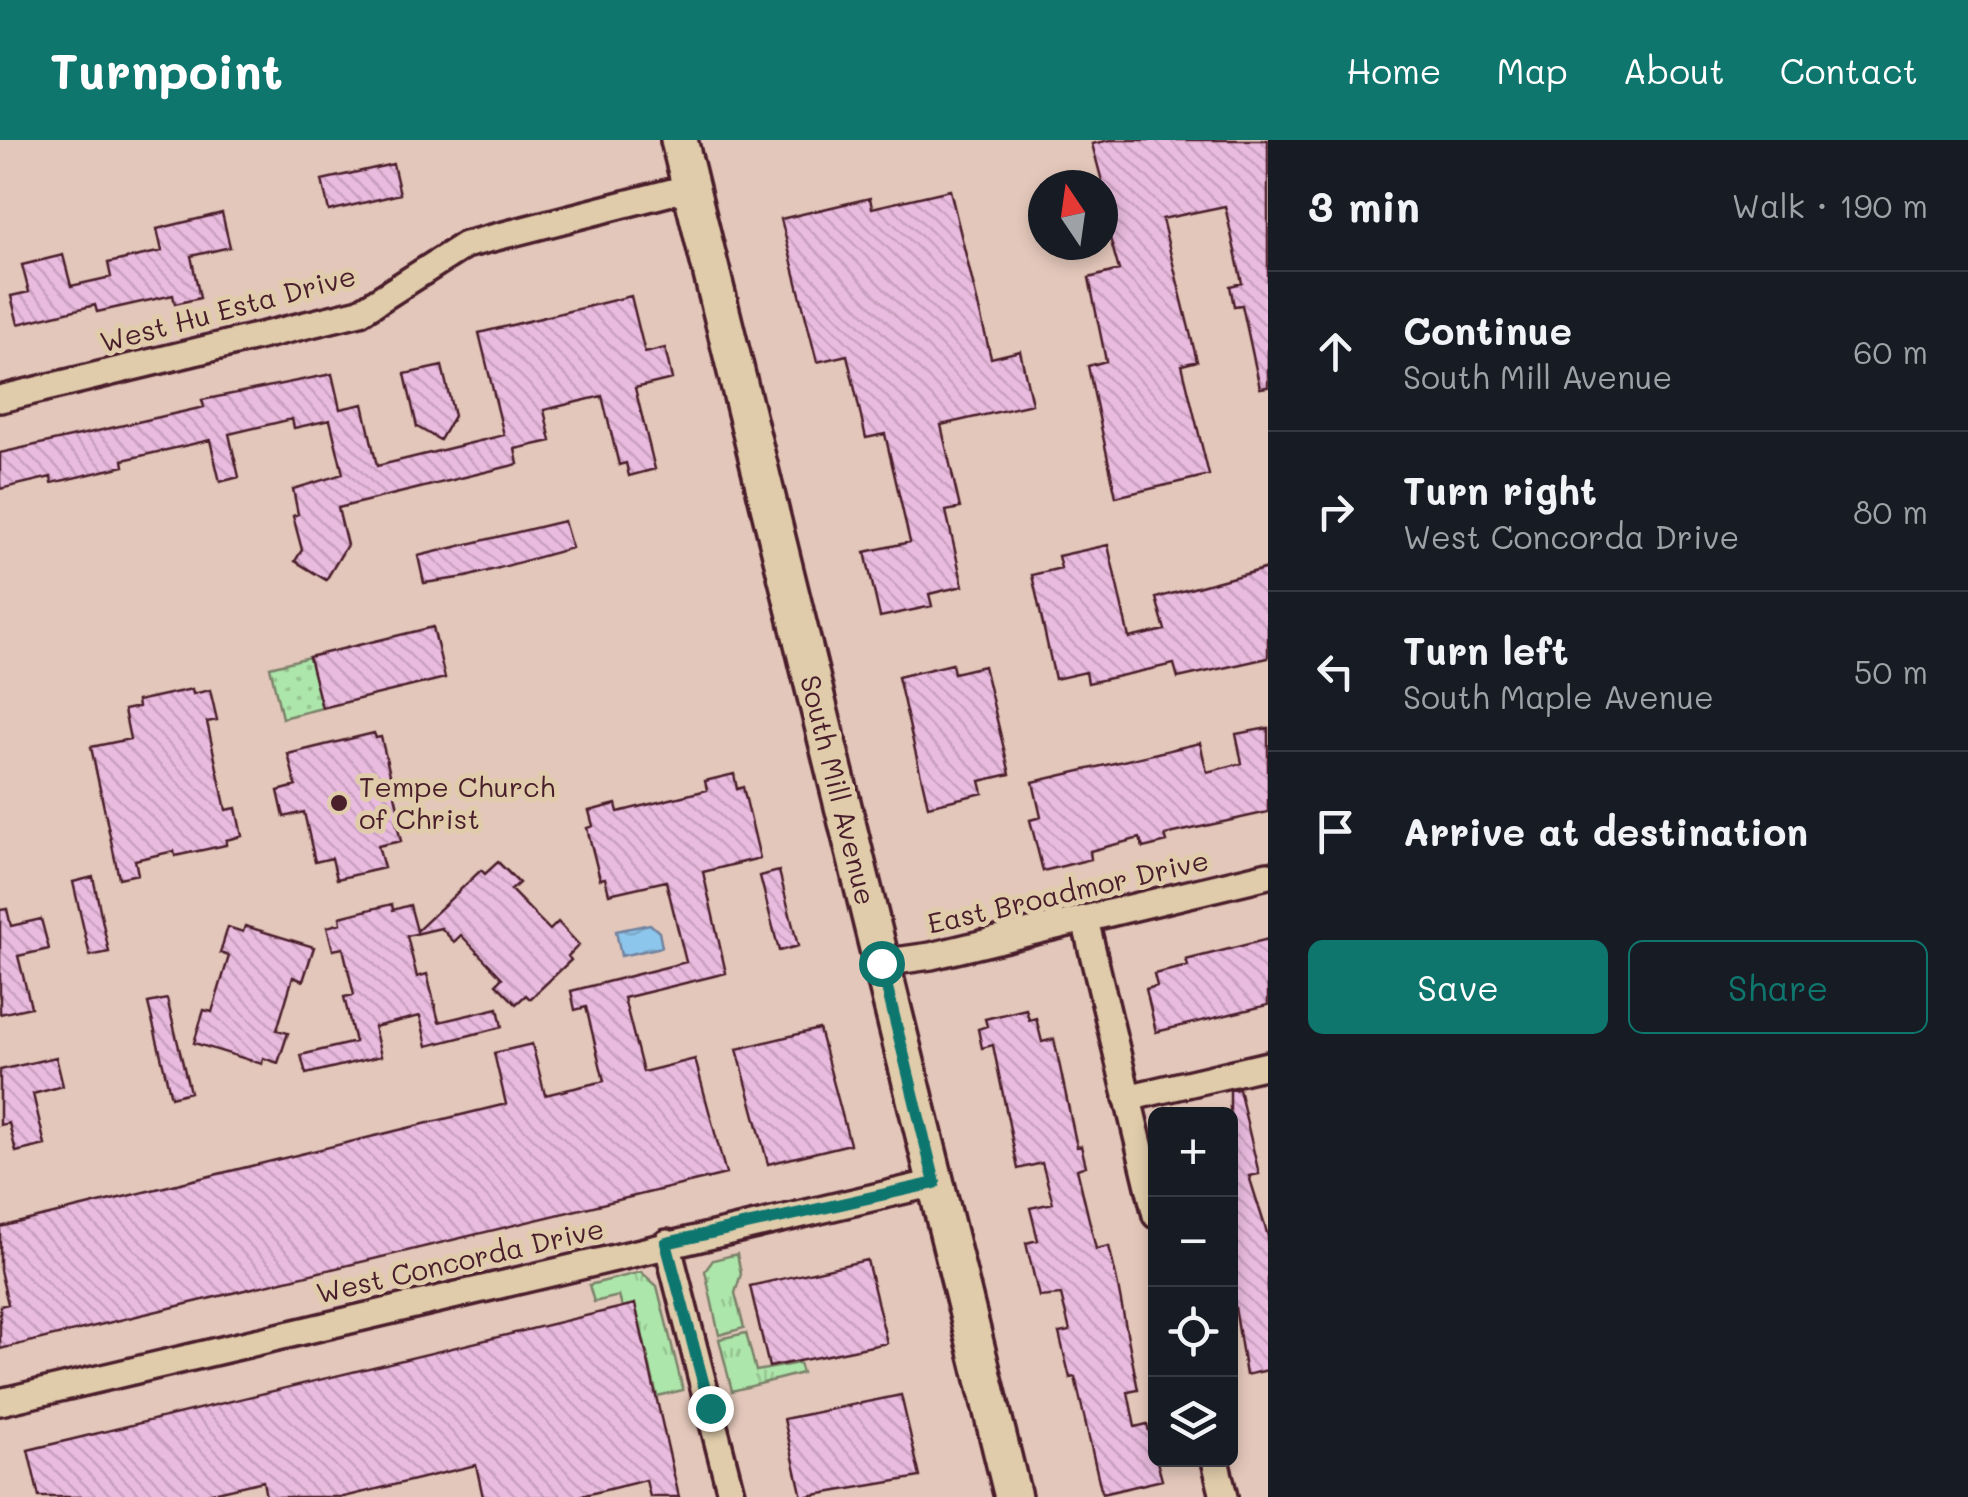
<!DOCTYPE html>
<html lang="en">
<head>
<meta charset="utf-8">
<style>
  body { margin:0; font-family:Mali,sans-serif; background:#20242c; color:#f1f3f6 }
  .controls { position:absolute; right:30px; bottom:30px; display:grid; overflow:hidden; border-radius:15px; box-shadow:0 5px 15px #0003 }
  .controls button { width:90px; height:90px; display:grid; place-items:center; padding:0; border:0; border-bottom:2px solid #363941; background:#171b24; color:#f1f3f6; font:50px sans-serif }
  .compass { position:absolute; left:1028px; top:30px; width:90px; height:90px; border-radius:50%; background:#171b24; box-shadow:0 5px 15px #0003; rotate:347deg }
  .stop { position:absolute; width:30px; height:30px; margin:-22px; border:8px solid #0f766e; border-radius:50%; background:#fff }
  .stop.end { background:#0f766e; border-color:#fff; box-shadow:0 2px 10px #0008 }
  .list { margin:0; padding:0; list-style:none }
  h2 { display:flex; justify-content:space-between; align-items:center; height:130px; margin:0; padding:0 40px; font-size:42px }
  h2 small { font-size:32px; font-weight:400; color:#9ea1a6 }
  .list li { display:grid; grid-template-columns:65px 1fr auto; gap:30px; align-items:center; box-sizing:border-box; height:160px; padding:0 40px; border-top:2px solid #363941 }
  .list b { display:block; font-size:38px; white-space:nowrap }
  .list p { margin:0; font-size:32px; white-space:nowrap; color:#9ea1a6 }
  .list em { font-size:32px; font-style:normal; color:#9ea1a6 }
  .actions { display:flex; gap:20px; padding:30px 40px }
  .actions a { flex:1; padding:22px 0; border:2px solid #0f766e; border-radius:15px; text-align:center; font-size:35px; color:#0f766e }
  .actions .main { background:#0f766e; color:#fff }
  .icon { flex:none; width:55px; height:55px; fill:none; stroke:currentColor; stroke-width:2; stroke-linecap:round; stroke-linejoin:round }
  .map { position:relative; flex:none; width:1268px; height:1357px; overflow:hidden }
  header { display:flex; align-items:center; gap:60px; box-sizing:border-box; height:140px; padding:0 50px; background:#0f766e; color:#fff }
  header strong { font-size:48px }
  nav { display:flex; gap:55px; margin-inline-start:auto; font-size:35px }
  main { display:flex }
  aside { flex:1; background:#171b24 }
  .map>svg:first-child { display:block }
</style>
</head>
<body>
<header>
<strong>Turnpoint</strong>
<nav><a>Home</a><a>Map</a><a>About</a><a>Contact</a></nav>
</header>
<main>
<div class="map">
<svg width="1268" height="1357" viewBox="0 0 1268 1357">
  <defs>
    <pattern id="grass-tufts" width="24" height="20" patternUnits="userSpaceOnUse" patternTransform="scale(2.5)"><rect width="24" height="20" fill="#ace6aa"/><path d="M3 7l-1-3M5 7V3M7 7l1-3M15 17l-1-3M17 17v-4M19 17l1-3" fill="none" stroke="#96c592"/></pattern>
    <pattern id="park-dots" width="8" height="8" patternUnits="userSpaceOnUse" patternTransform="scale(2.5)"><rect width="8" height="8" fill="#ace6aa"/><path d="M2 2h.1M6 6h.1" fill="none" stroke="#96c592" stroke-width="1.8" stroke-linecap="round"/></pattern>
    <pattern id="water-waves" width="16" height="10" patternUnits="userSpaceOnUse" patternTransform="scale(2.5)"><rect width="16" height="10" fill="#8dc6ec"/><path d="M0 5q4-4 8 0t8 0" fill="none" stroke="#7baacb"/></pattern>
    <pattern id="building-back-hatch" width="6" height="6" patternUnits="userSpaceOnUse" patternTransform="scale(2.5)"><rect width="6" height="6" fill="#e9bbde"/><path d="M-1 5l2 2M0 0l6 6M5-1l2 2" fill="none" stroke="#c9a0bf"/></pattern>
  </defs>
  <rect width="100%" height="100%" fill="#e3c7ba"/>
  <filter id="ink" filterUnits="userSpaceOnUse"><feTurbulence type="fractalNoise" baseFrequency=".01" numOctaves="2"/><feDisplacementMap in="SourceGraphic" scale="20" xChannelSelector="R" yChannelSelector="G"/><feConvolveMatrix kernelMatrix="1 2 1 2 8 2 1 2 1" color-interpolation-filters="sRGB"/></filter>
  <g filter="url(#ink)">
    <path fill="url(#grass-tufts)" stroke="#7b826a" stroke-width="2.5" d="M737 1114 741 1134 735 1153 744 1188 719 1195 705 1131 713 1120Z
      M641 1132 657 1146 683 1250 657 1256 635 1164 622 1167 619 1156 594 1162 589 1145Z
      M746 1193 756 1231 799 1223 802 1233 732 1251 719 1199Z"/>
    <path fill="url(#park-dots)" stroke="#7b826a" stroke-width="2.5" d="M309 517 322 568 282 578 270 527Z"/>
    <path fill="url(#water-waves)" stroke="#72839f" stroke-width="2.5" d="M650 784 659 792 662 807 621 816 616 791Z"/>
    <path fill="url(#building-back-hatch)" stroke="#4a1f2b" stroke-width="2.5" d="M1110 0H1268V247L1260 248 1242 165 1234 166 1230 146 1242 143 1225 66 1162 79 1197 221 1182 225 1209 335 1116 357 1088 226 1106 221 1089 138 1119 130 1108 91 1103 92V45L1092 4Z
      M393 24 400 54 329 71 322 40Z
      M950 50 991 218 1020 211 1032 264 941 285 960 368 946 371 963 446 929 454 932 466 880 477 865 412 910 402 885 294 866 298 847 215 817 222 781 79 870 58 872 68Z
      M222 73 230 107 191 116 200 158 175 164 173 155 97 172 95 165 18 184 11 156 29 152 22 125 63 115 71 146 111 137 108 123 162 111 157 89Z
      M631 156 645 213 665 208 672 239 635 248 655 329 629 336 626 323 619 325 602 256 544 270 551 301 515 309 518 324 338 368 347 405 326 440 295 421 302 410 293 376 298 374 293 349 343 334 330 280 294 288 292 279 229 294 239 337 220 342 210 300 123 320 124 326 52 343 51 337 0 349V313L204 267 202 260 332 234 340 269 363 264 377 326 504 295 479 193Z
      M442 226 454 276 440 300 417 287 405 234Z
      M564 381 572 408 466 437 424 443 418 416Z
      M1108 405 1129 498 1165 490 1156 458 1268 428V518L1178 538 1174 524 1088 543 1086 532 1055 539 1032 435 1061 428 1058 416Z
      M433 487 445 538 322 568 309 517Z
      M952 524 954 533 984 526 1010 634 980 641 983 653 928 666 898 537Z
      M192 549 193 554 210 550 217 580 207 582 226 670 236 668 242 696 226 700V705L175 716 174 711 135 720 138 734 119 738 91 607 130 599 124 570 138 567 137 561Z
      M1268 588V672L1165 695 1167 702 1143 708 1140 698 1090 711 1091 719 1043 731 1030 680 1041 677 1033 642 1200 603 1207 632 1242 623 1236 594Z
      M374 593 376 598 381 597 401 680 396 681 401 701 378 706 384 728 337 739 332 718 315 722 304 672 284 677 278 651 296 646 288 614Z
      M734 634 737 649 743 647 760 718 703 732 726 833 624 858 643 932 695 919 726 1034 0 1209V1166L8 1164 0 1130V1087L506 964 494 913 532 904 545 955 604 941 586 867 575 870 571 851 686 822 666 741 609 754 605 738 600 739 587 688 593 686 589 671 616 664 618 672 707 650 705 641Z
      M498 722 519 743 511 750 550 790 558 782 579 805 568 816 571 820 530 859 526 855 516 864 496 844 502 838 461 795 454 802 441 788 407 796 417 837 427 834 439 882 498 868 502 887 427 906 420 876 374 887 381 916 306 934 301 915 355 902 344 857 354 855 343 808 333 810 327 787 341 783 340 777 392 764 393 770 410 765 417 791 481 730 485 734Z
      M779 731 798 806 779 811 760 736Z
      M93 737 109 812 90 816 73 742Z
      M7 769 11 786 41 779 49 809 18 816 31 867 0 874V770Z
      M245 786 314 807 303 841 293 837 277 890 288 893 278 923 263 918 262 924 194 903 204 870 212 872 229 816 220 813 228 787 243 792Z
      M1268 799V865L1156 892 1146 849 1157 846 1154 834 1188 826 1186 820Z
      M167 859 190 952 171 957 148 863Z
      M1026 869 1029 880 1036 878 1042 902 1054 899 1077 1007 1081 1006 1086 1026 1077 1029 1096 1109 1109 1106 1117 1141 1138 1250 1128 1252 1135 1287 1147 1284 1162 1340 1102 1354 1075 1237 1070 1238 1059 1193 1070 1191 1061 1155 1039 1157 1026 1103 1038 1100 1030 1068 1053 1063 1042 1023 1018 1029 993 905 982 908 978 889 987 886 985 879Z
      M819 889 850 1004 768 1024 737 909Z
      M56 917 63 946 33 954 45 1005 16 1012 9 983 0 985V930Z
      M1239 949 1259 1034 1249 1036 1268 1096V1230L1246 1235 1230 1136V950Z
      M867 1120 887 1203 769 1227 750 1146Z
      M635 1164 679 1357H650L646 1340 577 1357H483L476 1325 344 1357H266L263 1341 195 1357H39L28 1310Z
      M901 1255 920 1337 802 1357 784 1279Z"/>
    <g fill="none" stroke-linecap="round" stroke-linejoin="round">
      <defs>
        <path id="minor" d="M0 259 360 172 465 105 691 47
          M1085 780 1156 1075
          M881 823 931 816 1268 735
          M1127 958 1268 925
          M667 1103 732 1357
          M0 1262 935 1043
          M1215 1320 1224 1357"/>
        <path id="secondary" d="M679 0 1013 1357"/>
      </defs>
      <use href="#minor" stroke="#4a1f2b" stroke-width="32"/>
      <use href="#secondary" stroke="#4a1f2b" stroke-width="42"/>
      <use href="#minor" stroke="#e0ccab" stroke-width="25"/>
      <use href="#secondary" stroke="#e0ccab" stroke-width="35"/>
    </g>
  </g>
  <g fill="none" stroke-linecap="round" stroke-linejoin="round" filter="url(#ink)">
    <path stroke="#0f766e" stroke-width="12" d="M710 1268 666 1103 935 1043 881 823"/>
  </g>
  <circle fill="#4a1f2b" stroke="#e0ccab" stroke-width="4" cx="339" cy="663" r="10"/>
  <g text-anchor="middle" stroke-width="10" stroke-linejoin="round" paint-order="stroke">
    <g font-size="28" fill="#4a1f2b" stroke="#e0ccab">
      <text transform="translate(228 169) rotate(-15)" y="10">West Hu Esta Drive</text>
      <text transform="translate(838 650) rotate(76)" y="10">South Mill Avenue</text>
      <text transform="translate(1068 752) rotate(-13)" y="10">East Broadmor Drive</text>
      <text transform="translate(460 1121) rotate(-13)" y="10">West Concorda Drive</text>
    </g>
    <g font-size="28" fill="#4a1f2b" stroke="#e0ccab" text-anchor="start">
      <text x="359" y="657">Tempe Church<tspan x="359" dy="32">of Christ</tspan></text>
    </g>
  </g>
</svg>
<div class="controls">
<button>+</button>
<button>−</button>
<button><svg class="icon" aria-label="locate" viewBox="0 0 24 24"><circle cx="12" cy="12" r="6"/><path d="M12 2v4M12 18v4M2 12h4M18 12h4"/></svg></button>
<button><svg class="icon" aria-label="layers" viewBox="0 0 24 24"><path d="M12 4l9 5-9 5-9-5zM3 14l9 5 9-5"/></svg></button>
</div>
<svg class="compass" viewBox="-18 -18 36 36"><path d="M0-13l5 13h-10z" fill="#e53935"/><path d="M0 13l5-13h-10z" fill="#9ea1a6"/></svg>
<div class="stop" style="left:881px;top:823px"></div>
<div class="stop end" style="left:710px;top:1268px"></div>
</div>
<aside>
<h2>3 min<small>Walk · 190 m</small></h2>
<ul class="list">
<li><svg class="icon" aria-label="ahead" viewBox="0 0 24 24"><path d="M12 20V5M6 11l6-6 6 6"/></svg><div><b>Continue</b><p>South Mill Avenue</p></div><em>60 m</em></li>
<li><svg class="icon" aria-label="right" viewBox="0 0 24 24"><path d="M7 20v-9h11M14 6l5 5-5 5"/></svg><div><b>Turn right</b><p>West Concorda Drive</p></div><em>80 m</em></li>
<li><svg class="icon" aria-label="left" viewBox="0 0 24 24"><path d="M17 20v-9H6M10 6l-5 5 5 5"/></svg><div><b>Turn left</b><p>South Maple Avenue</p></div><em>50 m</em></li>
<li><svg class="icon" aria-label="arrive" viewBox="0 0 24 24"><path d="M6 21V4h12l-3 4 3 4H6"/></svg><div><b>Arrive at destination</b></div></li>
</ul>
<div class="actions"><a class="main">Save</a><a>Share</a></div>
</aside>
</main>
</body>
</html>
